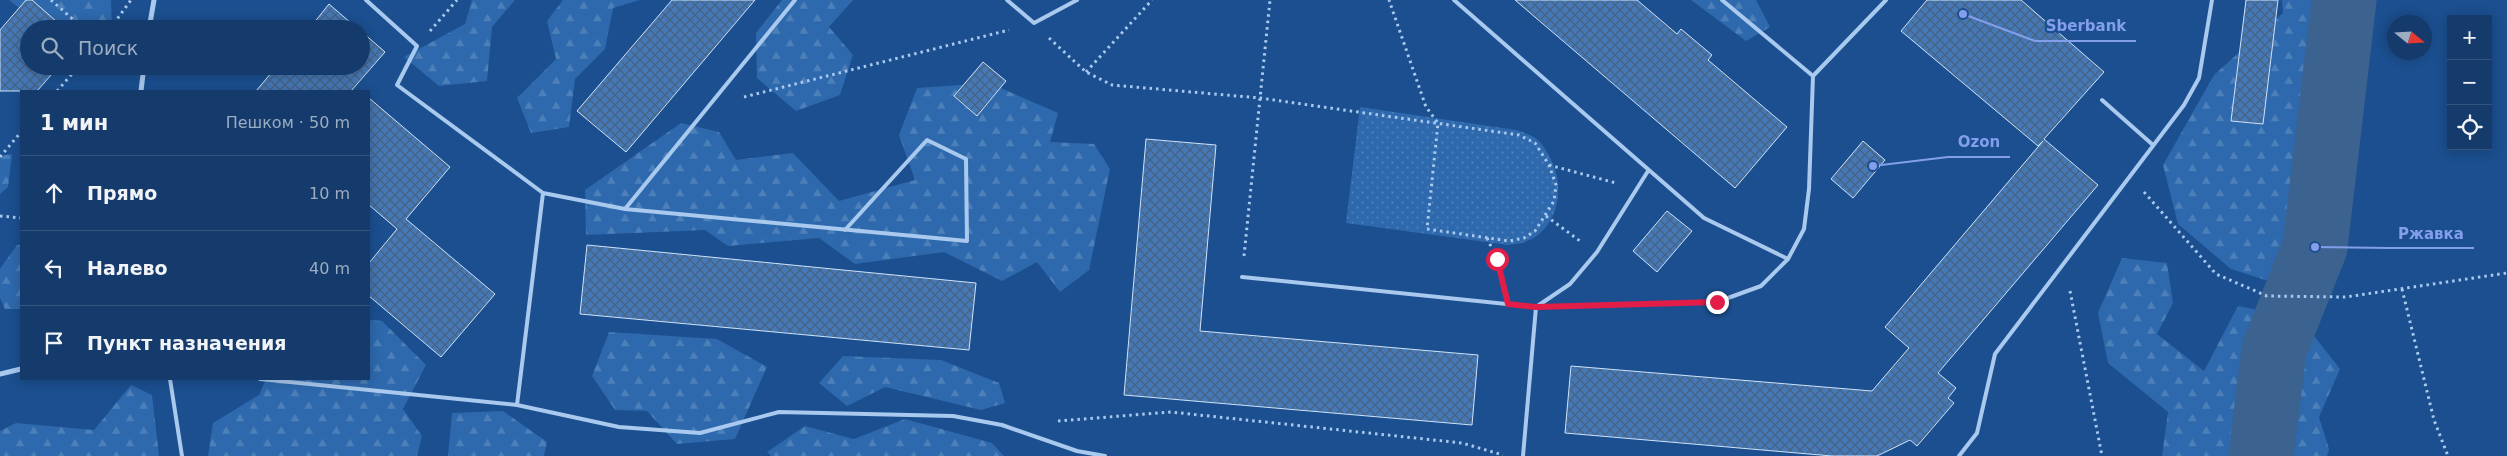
<!DOCTYPE html>
<html lang="ru">
<head>
<meta charset="utf-8">
<style>
  body { margin:0; font-family:"DejaVu Sans",sans-serif; background:#1d4271; color:#f1f3f6 }
  .controls { position:absolute; right:15px; top:15px; display:grid; overflow:hidden; border-radius:0px; box-shadow:0 2px 12px #0003 }
  .controls button { width:45px; height:45px; display:grid; place-items:center; padding:0; border:0; border-bottom:1px solid #33557e; background:#143b6b; color:#f1f3f6; font:25px sans-serif }
  .compass { position:absolute; left:2387px; top:15px; width:45px; height:45px; border-radius:50%; background:#143b6b; box-shadow:0 2px 12px #0003; rotate:108deg }
  .stop { position:absolute; width:15px; height:15px; margin:-11px; border:4px solid #e11d48; border-radius:50%; background:#fff }
  .stop.end { background:#e11d48; border-color:#fff; box-shadow:0 1px 5px #0008 }
  .list { margin:0; padding:0; list-style:none }
  h2 { display:flex; justify-content:space-between; align-items:center; height:65px; margin:0; padding:0 20px; font-size:21px }
  h2 small { font-size:16px; font-weight:400; color:#9dadc1 }
  .list li { display:grid; grid-template-columns:32px 1fr auto; gap:15px; align-items:center; box-sizing:border-box; height:75px; padding:0 20px; border-top:1px solid #33557e }
  .list b { display:block; font-size:19px; white-space:nowrap }
  .list em { font-size:16px; font-style:normal; color:#9dadc1 }
  .icon { flex:none; width:28px; height:28px; fill:none; stroke:currentColor; stroke-width:2; stroke-linecap:round; stroke-linejoin:round }
  .map { position:relative; flex:none; width:2507px; height:456px; overflow:hidden }
  .search { position:absolute; background:#143b6b; box-shadow:0 2px 12px #0003; left:20px; top:20px; width:350px; height:55px; display:flex; align-items:center; gap:12px; box-sizing:border-box; padding:0 18px; border-radius:28px; color:#9dadc1; font-size:19px }
  .panel { position:absolute; background:#143b6b; box-shadow:0 2px 12px #0003; left:20px; top:90px; width:350px; height:290px; border-radius:0px }
  .map>svg:first-child { display:block }
</style>
</head>
<body>
<div class="map">
<svg width="2507" height="456" viewBox="0 0 2507 456">
  <defs>
    <pattern id="forest-firs" width="22" height="20" patternUnits="userSpaceOnUse" patternTransform="scale(1.25)"><rect width="22" height="20" fill="#2e69ad"/><path d="M5 1l3.5 6h-7zM16 11l3.5 6h-7z" fill="#4d80b9"/></pattern>
    <pattern id="park-dots" width="8" height="8" patternUnits="userSpaceOnUse" patternTransform="scale(1.25)"><rect width="8" height="8" fill="#2e69ad"/><path d="M2 2h.1M6 6h.1" fill="none" stroke="#4d80b9" stroke-width="1.8" stroke-linecap="round"/></pattern>
    <pattern id="building-cross-hatch" width="8" height="8" patternUnits="userSpaceOnUse" patternTransform="scale(1.25)"><rect width="8" height="8" fill="#4478b7"/><path d="M0 0l8 8M0 8l8-8" fill="none" stroke="#486282"/></pattern>
  </defs>
  <rect width="100%" height="100%" fill="#1b4f8f"/>
  <path fill="url(#forest-firs)" d="M9 0H111L112 29H46Z
    M472 0H515L492 27 487 81 439 86 404 57 465 24Z
    M563 0H640L613 8 605 49 575 79 569 127 531 133 517 98 556 59 547 21Z
    M782 0H853L829 27 853 55 840 95 796 111 757 78 756 33Z
    M1691 0H1756L1770 27 1746 41Z
    M2282 0H2333L2327 17 2346 83 2322 121 2329 230 2284 286 2231 269 2178 224 2163 165 2214 75 2283 13Z
    M989 83 1058 113 1050 142 1094 144 1110 169 1089 270 1060 292 1037 262 1002 281 944 252 855 264 819 238 728 246 705 230 586 235 585 190 681 123 719 132 736 160 793 153 839 201 915 180 899 135 917 88Z
    M12 154 8 187 0 194V156Z
    M17 245H21V309H5L0 298V269Z
    M2122 258 2167 263 2173 303 2157 334 2204 371 2238 306 2300 318 2340 369 2319 417 2329 449 2327 456H2162L2168 412 2108 363 2098 313Z
    M369 320 382 321 426 365 403 409 422 436 417 456H208L213 423 259 395 266 379H369Z
    M609 332 717 339 767 367 735 439 677 444 647 411 615 410 592 376Z
    M843 356 941 360 999 383 1005 403 981 410 885 387 847 406 819 383Z
    M131 385 152 395 159 456H0V431L16 423 94 430Z
    M503 411 547 442 544 456H448L452 413Z
    M905 419 992 443 1004 456H771L767 452 805 426 854 439Z"/>
  <path fill="url(#park-dots)" d="M1360 107 1516 130C1522 132 1529 134 1534 137 1542 142 1548 153 1552 162 1565 188 1558 229 1527 241 1522 244 1514 244 1508 245L1346 223Z"/>
  <g fill="none" stroke-linecap="round" stroke-linejoin="round">
    <path stroke="#3c6290" stroke-width="65" d="M2261 456 2274 350 2315 247 2344 0"/>
  </g>
  <path fill="url(#building-cross-hatch)" stroke="#cfe3fa" d="M26 0H32L65 29H29V66H59L37 91H0V30Z
    M672 0H755L626 152 577 111Z
    M1515 0H1637L1677 34 1681 29 1712 55 1708 60 1787 127 1735 188Z
    M1927 0H2021L2104 72 2044 139 2098 185 1938 373 1956 388 1948 398 1954 403 1917 446 1910 440 1877 456H1832L1565 433 1571 366 1872 391 1909 348 1885 327 2043 141 2038 146 1901 31Z
    M2246 0H2278L2263 124 2231 121Z
    M329 4 358 29H309Z
    M361 31 385 52 351 91H256L277 66H361Z
    M983 62 1006 81 977 116 954 96Z
    M369 98 450 167 406 219 495 294 441 357 369 296V263L397 229 369 205Z
    M1146 139 1216 145 1200 331 1478 355 1472 425 1124 395Z
    M1863 141 1885 160 1853 198 1831 179Z
    M1667 211 1692 231 1657 272 1633 251Z
    M587 245 976 283 969 350 580 314Z"/>
  <g fill="none" stroke-linecap="round" stroke-linejoin="round">
    <path stroke="#a9c9ee" stroke-width="3" stroke-dasharray="2.5 4" stroke-linecap="butt" d="M51 0 84 29
      M110 29 131 0
      M430 31 457 0
      M1049 38 1086 72 1112 85 1260 98 1519 135 1535 143 1549 165 1556 185 1554 201 1535 231 1524 238 1509 241 1427 229 1438 123 1426 107 1389 0
      M1086 72 1152 0
      M57 91 79 66
      M744 97 1009 30
      M0 157 21 132
      M1549 165 1616 183
      M2144 192 2216 274 2267 296 2346 297 2507 273
      M0 216 21 218
      M1546 216 1580 241
      M1487 238 1497 259 1503 284
      M1244 256 1270 0
      M2402 289 2434 420 2448 456
      M2070 291 2102 456
      M1058 421 1171 412 1462 443 1503 455"/>
    <path stroke="#a9c9ee" stroke-width="4" d="M366 0 417 46 397 85 543 193 625 209 967 241 966 159 927 140 845 230
      M1007 0 1034 23 1077 0
      M1454 0 1704 218 1788 259 1761 286 1717 302 1536 307 1523 456
      M1722 0 1813 76 1886 0
      M2102 100 2153 145
      M625 209 795 0
      M1788 259 1804 229 1809 189 1813 76
      M1242 277 1536 307 1570 284 1597 252 1648 171
      M170 379 182 456
      M260 379 517 405 619 427 700 433 779 412 953 416 1002 425 1077 451 1105 456
      M517 405 543 193
      M1959 456 1977 433 1995 354 2184 105 2199 78 2212 0"/>
    <path stroke="#a9c9ee" stroke-width="5" d="M149 29 154 0
      M141 91 144 66
      M0 374 21 369"/>
  </g>
  <g fill="none" stroke-linecap="round" stroke-linejoin="round">
    <path stroke="#e11d48" stroke-width="6" d="M1497 259 1508 304 1536 307 1717 302"/>
  </g>
  <path fill="none" stroke="#839eea" stroke-width="2" d="M1963 14L2035 41H2136M1873 166L1948 157H2010M2315 247L2388 248H2474"/>
  <g fill="#839eea" stroke="#1b4f8f" stroke-width="2">
    <circle cx="1963" cy="14" r="5"/>
    <circle cx="1873" cy="166" r="5"/>
    <circle cx="2315" cy="247" r="5"/>
  </g>
  <g font-size="15" text-anchor="middle" font-weight="bold" fill="#839eea" stroke="#1b4f8f" stroke-width="4.5" stroke-linejoin="round" paint-order="stroke">
    <text x="2086" y="31">Sberbank</text>
    <text x="1979" y="147">Ozon</text>
    <text x="2431" y="239">Ржавка</text>
  </g>
</svg>
<div class="controls">
<button>+</button>
<button>−</button>
<button><svg class="icon" aria-label="locate" viewBox="0 0 24 24"><circle cx="12" cy="12" r="6"/><path d="M12 2v4M12 18v4M2 12h4M18 12h4"/></svg></button>
</div>
<svg class="compass" viewBox="-18 -18 36 36"><path d="M0-13l5 13h-10z" fill="#e53935"/><path d="M0 13l5-13h-10z" fill="#9dadc1"/></svg>
<div class="stop" style="left:1497px;top:259px"></div>
<div class="stop end" style="left:1717px;top:302px"></div>
<div class="search"><svg class="icon" aria-label="search" viewBox="0 0 24 24"><circle cx="10" cy="10" r="6"/><path d="M15 15l6 6"/></svg>Поиск</div>
<section class="panel">
<h2>1 мин<small>Пешком · 50 m</small></h2>
<ul class="list">
<li><svg class="icon" aria-label="ahead" viewBox="0 0 24 24"><path d="M12 20V5M6 11l6-6 6 6"/></svg><div><b>Прямо</b></div><em>10 m</em></li>
<li><svg class="icon" aria-label="left" viewBox="0 0 24 24"><path d="M17 20v-9H6M10 6l-5 5 5 5"/></svg><div><b>Налево</b></div><em>40 m</em></li>
<li><svg class="icon" aria-label="arrive" viewBox="0 0 24 24"><path d="M6 21V4h12l-3 4 3 4H6"/></svg><div><b>Пункт назначения</b></div></li>
</ul>
</section>
</div>
</body>
</html>
